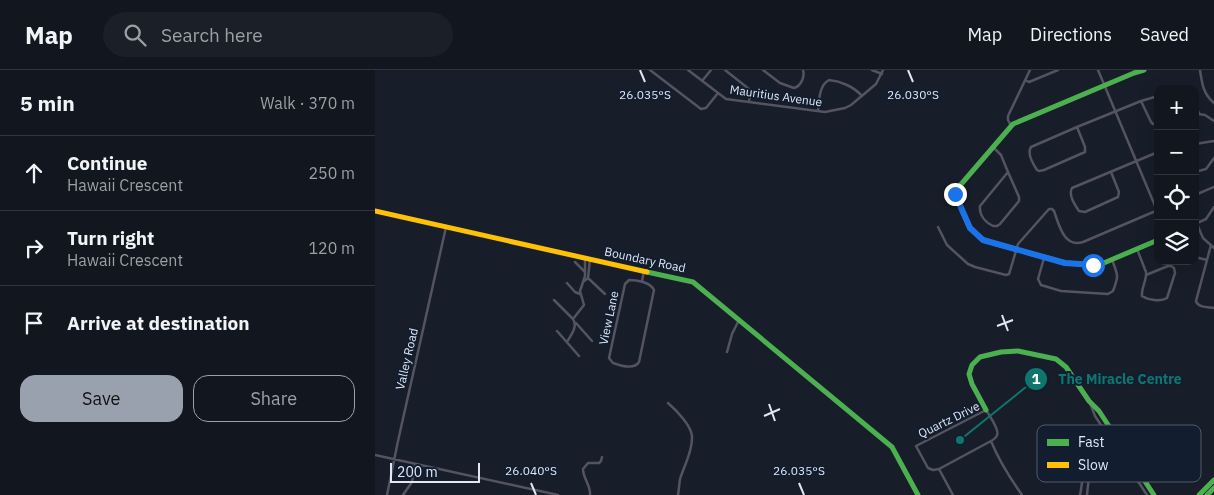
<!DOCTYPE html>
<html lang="en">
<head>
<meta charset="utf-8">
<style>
  body { margin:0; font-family:"IBM Plex Sans",sans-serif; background:#1b1f28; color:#f1f3f6 }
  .controls { position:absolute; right:15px; top:15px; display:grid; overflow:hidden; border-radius:10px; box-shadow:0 5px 20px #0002 }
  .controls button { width:45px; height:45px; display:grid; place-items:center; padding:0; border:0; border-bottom:1px solid #31353d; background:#12161f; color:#f1f3f6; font:25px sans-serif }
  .scale { position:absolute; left:15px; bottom:12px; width:90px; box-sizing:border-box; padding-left:5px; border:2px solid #e0e8f5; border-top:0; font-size:14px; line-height:18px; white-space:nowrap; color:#e0e8f5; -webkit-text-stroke:4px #121d2f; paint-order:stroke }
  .stop { position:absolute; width:15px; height:15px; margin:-11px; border:4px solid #1a73e8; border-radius:50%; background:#fff }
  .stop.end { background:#1a73e8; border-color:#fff; box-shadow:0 1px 5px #0008 }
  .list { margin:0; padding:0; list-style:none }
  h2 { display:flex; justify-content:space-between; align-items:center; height:65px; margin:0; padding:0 20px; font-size:21px }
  h2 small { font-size:16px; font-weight:400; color:#9c9fa4 }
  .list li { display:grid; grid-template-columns:32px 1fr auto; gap:15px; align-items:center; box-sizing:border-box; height:75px; padding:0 20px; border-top:1px solid #31353d }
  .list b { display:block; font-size:19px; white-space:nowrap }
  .list p { margin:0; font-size:16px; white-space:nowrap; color:#9c9fa4 }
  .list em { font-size:16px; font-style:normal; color:#9c9fa4 }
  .actions { display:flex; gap:10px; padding:15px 20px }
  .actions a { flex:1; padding:11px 0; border:1px solid #9aa1ae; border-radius:15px; text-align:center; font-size:18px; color:#9aa1ae }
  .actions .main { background:#9aa1ae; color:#111 }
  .icon { flex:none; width:28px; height:28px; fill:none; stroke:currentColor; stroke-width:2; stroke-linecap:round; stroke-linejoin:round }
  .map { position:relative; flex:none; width:839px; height:425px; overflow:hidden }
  header { display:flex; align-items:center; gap:30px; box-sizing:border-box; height:70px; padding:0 25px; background:#12161f; border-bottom:1px solid #31353d }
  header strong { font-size:24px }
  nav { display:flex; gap:28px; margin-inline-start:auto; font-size:18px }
  .search { width:350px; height:45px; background:#1b1f28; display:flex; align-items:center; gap:12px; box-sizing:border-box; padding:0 18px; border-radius:28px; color:#9c9fa4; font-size:19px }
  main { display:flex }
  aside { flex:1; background:#12161f }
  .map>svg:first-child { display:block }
</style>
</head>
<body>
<header>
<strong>Map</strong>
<div class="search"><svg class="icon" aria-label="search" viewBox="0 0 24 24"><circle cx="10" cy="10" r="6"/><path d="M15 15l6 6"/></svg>Search here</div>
<nav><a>Map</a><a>Directions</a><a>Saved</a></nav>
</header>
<main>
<aside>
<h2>5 min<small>Walk · 370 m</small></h2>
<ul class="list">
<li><svg class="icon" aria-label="ahead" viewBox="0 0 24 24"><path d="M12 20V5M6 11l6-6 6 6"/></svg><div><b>Continue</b><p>Hawaii Crescent</p></div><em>250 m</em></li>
<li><svg class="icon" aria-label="right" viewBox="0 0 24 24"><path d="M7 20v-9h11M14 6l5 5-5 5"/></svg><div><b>Turn right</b><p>Hawaii Crescent</p></div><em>120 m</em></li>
<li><svg class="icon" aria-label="arrive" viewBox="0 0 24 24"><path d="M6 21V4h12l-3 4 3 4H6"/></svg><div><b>Arrive at destination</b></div></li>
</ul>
<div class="actions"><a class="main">Save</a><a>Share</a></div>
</aside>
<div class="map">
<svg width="839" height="425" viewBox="0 0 839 425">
  <rect width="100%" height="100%" fill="#181e29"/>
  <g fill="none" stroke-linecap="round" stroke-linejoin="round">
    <path stroke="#535361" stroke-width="2.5" d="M275 0 326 39 331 38 343 23
      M313 0 351 29 450 42 470 38 476 35 501 14 508 0
      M350 0 374 19 376 24 374 31
      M388 0 405 13 419 18C426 16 430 7 428 0
      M497 0 507 4
      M723 0 783 143
      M825 0C827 13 828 24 839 33
      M650 10 654 12 683 0
      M327 11 336 0
      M766 31 776 52 778 54H783
      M820 40 823 41 824 43 823 45 820 46
      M443 41C444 31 444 15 454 10 466 11 479 17 487 26
      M824 44 830 45 839 51
      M636 56 633 50V46L655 0
      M702 57 656 77C652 83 658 94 662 100L664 101 669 100 710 82V77L702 57 766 31 783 26
      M820 74 839 71
      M618 77 626 85 633 102 605 136C604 145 610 152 618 156H622L625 154 644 131V127L633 102
      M736 102 744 122 743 127 710 142 704 141C700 135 693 125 697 118L783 82
      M820 102 831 99 839 88
      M820 125 839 117
      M820 154 831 149 839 137
      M822 154 828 168 839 178
      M563 157 572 175 593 194 600 197 631 205 634 204 635 201 643 174 674 139H677L679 141C684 155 689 178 708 172L783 140
      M836 175 821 231C823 238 833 237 839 238
      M762 179 771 202C772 210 766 218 767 226 773 230 786 232 792 228L800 203 799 198 796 196H793L771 205
      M820 187 832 190
      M669 188 663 209 666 215 686 221 733 224 738 221C744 206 743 205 737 190
      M200 192 209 201
      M213 208 230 224
      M254 210C262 210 275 212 279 220L264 292C259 300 246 296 238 293L234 288 250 214Z
      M267 211 269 201
      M208 212 213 208 215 189
      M192 213 200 222 205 224
      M179 230 198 249
      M201 253 217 271
      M182 261 204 286
      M192 272C196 265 203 257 198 249L209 235 205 221 210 206V187
      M352 282 357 264 364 250
      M293 333C301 340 318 357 317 368 317 383 309 396 305 409 304 415 304 420 303 425
      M715 333 720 346 772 425
      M0 385 183 425
      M564 399 558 400 553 398 541 376 611 340C614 345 625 360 622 365 622 367 618 370 616 371 624 391 635 408 647 425
      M12 425 23 371 71 157
      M28 425 37 412 40 395
      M215 425C216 415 208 409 208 399L213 393H224L226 391 227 387
      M578 425 564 399 616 371
      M705 425C707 416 707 405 711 397 718 385 734 379 744 371
      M712 425C713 417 713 405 718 397 724 388 738 383 747 375"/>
    <path stroke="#4caf50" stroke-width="5" d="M769 0 759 3 638 54 582 119 580 124 595 158 608 170 690 193 724 195 783 170
      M272 202 318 212 517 377 543 425
      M611 340 597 314 594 304 597 295 605 287 626 282 643 281 681 289 691 297 714 331 724 341 779 425
      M824 425 839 410
      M832 425 839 418"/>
    <path stroke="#ffc107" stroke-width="5" d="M0 141 272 202"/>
  </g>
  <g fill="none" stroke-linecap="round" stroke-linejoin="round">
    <path stroke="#1a73e8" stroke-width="6" d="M580 124 595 158 608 170 690 193 718 195"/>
  </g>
  <path fill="none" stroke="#e0e8f5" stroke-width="2" d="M265 0 270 12M533 0 538 12M627 245 633 261M622 256 638 250M394 334 400 351M389 346 405 339M156 413 161 425M424 413 429 425"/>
  <g text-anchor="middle" stroke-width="4" stroke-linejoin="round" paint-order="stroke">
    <g font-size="12" fill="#e0e8f5" stroke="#121d2f">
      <text transform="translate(401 26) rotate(8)" y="4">Mauritius Avenue</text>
      <text transform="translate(270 190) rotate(12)" y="4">Boundary Road</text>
      <text transform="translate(234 248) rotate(-78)" y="4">View Lane</text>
      <text transform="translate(32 289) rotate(-77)" y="4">Valley Road</text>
      <text transform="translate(574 350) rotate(-26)" y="4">Quartz Drive</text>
    </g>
  </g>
  <rect x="662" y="355" width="164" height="57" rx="8" fill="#121d2f" stroke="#505a6a" stroke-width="1"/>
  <rect x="672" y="369" width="22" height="7" fill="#4caf50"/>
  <rect x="672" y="392" width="22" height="6" fill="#ffc107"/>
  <g font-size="14" fill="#e0e8f5">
    <text x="703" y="377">Fast</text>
    <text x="703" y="400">Slow</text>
  </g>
  <g font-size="12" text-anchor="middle" fill="#e0e8f5" stroke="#121d2f" stroke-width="4" stroke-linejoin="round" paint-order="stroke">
    <text x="270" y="29">26.035°S</text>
    <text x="538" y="29">26.030°S</text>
    <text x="156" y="405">26.040°S</text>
    <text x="424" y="405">26.035°S</text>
  </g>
  <path fill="none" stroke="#0f766e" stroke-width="2" d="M585 370L661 309"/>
  <g fill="#0f766e" stroke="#121d2f" stroke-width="2">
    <circle cx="585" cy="370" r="5"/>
    <circle cx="661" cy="309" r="12"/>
  </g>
  <g font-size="15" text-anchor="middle" font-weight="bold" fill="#fff">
    <text x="661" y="314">1</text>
  </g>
  <g font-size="14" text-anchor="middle" font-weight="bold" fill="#0f766e" stroke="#121d2f" stroke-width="4" stroke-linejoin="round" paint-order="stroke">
    <text x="745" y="314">The Miracle Centre</text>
  </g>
</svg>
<div class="controls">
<button>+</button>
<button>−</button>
<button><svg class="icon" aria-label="locate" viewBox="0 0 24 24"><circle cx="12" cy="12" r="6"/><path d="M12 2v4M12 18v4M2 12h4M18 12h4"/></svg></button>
<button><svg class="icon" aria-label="layers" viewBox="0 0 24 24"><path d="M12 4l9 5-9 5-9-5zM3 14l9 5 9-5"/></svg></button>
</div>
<div class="scale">200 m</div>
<div class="stop" style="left:718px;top:195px"></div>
<div class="stop end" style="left:580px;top:124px"></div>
</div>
</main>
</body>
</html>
